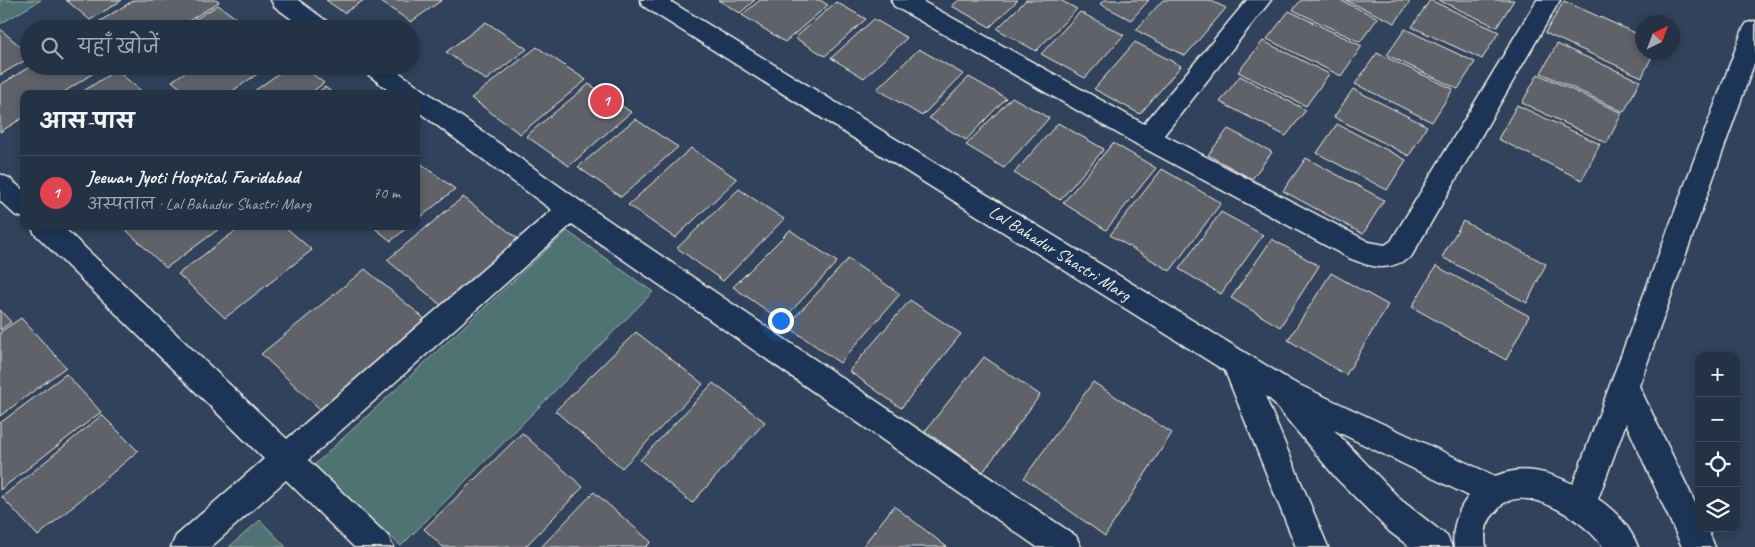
<!DOCTYPE html>
<html lang="hi">
<head>
<meta charset="utf-8">
<style>
  body { margin:0; font-family:Caveat,"Playpen Sans Deva",sans-serif; background:#2c3a4c; color:#f1f3f6 }
  .controls { position:absolute; right:15px; bottom:15px; display:grid; overflow:hidden; border-radius:10px; box-shadow:0 2px 8px #0003 }
  .controls button { width:45px; height:45px; display:grid; place-items:center; padding:0; border:0; border-bottom:1px solid #414d5e; background:#243245; color:#f1f3f6; font:25px sans-serif }
  .compass { position:absolute; left:1635px; top:15px; width:45px; height:45px; border-radius:50%; background:#243245; box-shadow:0 2px 8px #0003; rotate:42deg }
  .you { position:absolute; left:780px; top:320px; width:18px; height:18px; margin:-12px; border:4px solid #fff; border-radius:50%; background:#1a73e8; box-shadow:0 0 0 8px #1a73e833 }
  .badge { display:grid; place-items:center; width:32px; height:32px; border-radius:50%; background:#e797bd; color:#fff; font-size:16px; font-weight:700 }
  .pin { position:absolute; translate:-50% -50%; border:2px solid #fff; box-shadow:0 1px 5px #0006 }
  .list { margin:0; padding:0; list-style:none }
  h2 { display:flex; justify-content:space-between; align-items:center; height:65px; margin:0; padding:0 20px; font-size:21px }
  h2 small { font-size:16px; font-weight:400; color:#a3aab3 }
  .list li { display:grid; grid-template-columns:32px 1fr auto; gap:15px; align-items:center; box-sizing:border-box; height:75px; padding:0 20px; border-top:1px solid #414d5e }
  .list b { display:block; font-size:19px; white-space:nowrap }
  .list p { margin:0; font-size:16px; white-space:nowrap; color:#a3aab3 }
  .list em { font-size:16px; font-style:normal; color:#a3aab3 }
  .icon { flex:none; width:28px; height:28px; fill:none; stroke:currentColor; stroke-width:2; stroke-linecap:round; stroke-linejoin:round }
  .map { position:relative; flex:none; width:1755px; height:547px; overflow:hidden }
  .search { position:absolute; background:#243245; box-shadow:0 2px 8px #0003; left:20px; top:20px; width:400px; height:55px; display:flex; align-items:center; gap:12px; box-sizing:border-box; padding:0 18px; border-radius:28px; color:#a3aab3; font-size:19px }
  .panel { position:absolute; background:#243245; box-shadow:0 2px 8px #0003; left:20px; top:90px; width:400px; height:140px; border-radius:10px }
  .map>svg:first-child { display:block }
</style>
</head>
<body>
<div class="map">
<svg width="1755" height="547" viewBox="0 0 1755 547">
  <rect width="100%" height="100%" fill="#30425c"/>
  <filter id="ink" filterUnits="userSpaceOnUse"><feTurbulence type="fractalNoise" baseFrequency=".02" numOctaves="2"/><feDisplacementMap in="SourceGraphic" scale="10" xChannelSelector="R" yChannelSelector="G"/><feConvolveMatrix kernelMatrix="1 2 1 2 8 2 1 2 1" color-interpolation-filters="sRGB"/></filter>
  <g filter="url(#ink)">
    <path fill="#507373" stroke="#a2b2ae" d="M0 0H41L0 24Z
      M567 231 653 292 401 546 313 466Z
      M260 520 286 547H229Z"/>
    <path fill="#5e6268" stroke="#f4f1e8" d="M66 0H122L90 20Z
      M134 0H216L219 2 176 29H104L97 23Z
      M326 0H364L344 13Z
      M378 0H442L411 22Z
      M718 0H755L740 13Z
      M760 0H820L828 5 785 42 742 15Z
      M959 0H1018L990 27 952 6Z
      M1026 0H1060L1077 9 1036 51 997 29Z
      M1104 0H1149L1131 20 1100 4Z
      M1163 0H1209L1226 8 1185 56 1136 30Z
      M1301 0H1340L1378 18 1360 42 1293 10Z
      M1345 0H1411L1395 23Z
      M1430 0 1499 32 1482 59 1412 27Z
      M1438 0H1514L1497 27Z
      M1564 1 1642 36V52H1654L1642 77 1545 33Z
      M836 2 866 19 825 56 795 38Z
      M218 5 247 26 244 29H180Z
      M1289 11 1362 46 1341 76 1267 39Z
      M1080 12 1124 35 1085 78 1041 54Z
      M874 19 907 38 864 78 831 58Z
      M486 22 527 49 486 80 446 52Z
      M0 29 29 54V58L0 75Z
      M1405 29 1475 62 1458 89 1387 55Z
      M1263 41 1329 74 1306 106 1238 72Z
      M1135 42 1181 66 1140 114 1094 89Z
      M1557 44 1640 81 1624 112 1541 73Z
      M537 47 586 80 520 134 471 98Z
      M919 49 963 74 922 116 877 89Z
      M1377 53 1453 89 1432 122 1355 84Z
      M31 66H87L95 72 61 94H24V117L0 132V85Z
      M194 66H269L228 94H187L172 81Z
      M289 66H302L324 83 309 94H250Z
      M116 70 145 94H79Z
      M1538 74 1622 113 1607 143 1522 103Z
      M1240 76 1306 110 1286 136 1220 102Z
      M969 77 1006 98 966 140 929 118Z
      M589 84 631 112 569 166 526 136Z
      M325 87 334 94H315Z
      M1353 89 1427 126 1409 156 1334 117Z
      M1012 97 1049 118 1004 168 966 145Z
      M1517 105 1600 144 1582 180 1498 139Z
      M635 119 678 147 621 197 578 167Z
      M1058 123 1104 149 1060 200 1014 173Z
      M1337 124 1406 160 1387 190 1317 153Z
      M1228 129 1272 152 1252 179 1208 155Z
      M1113 143 1156 168 1106 230 1063 203Z
      M691 148 737 179 675 238 628 205Z
      M1306 158 1384 200 1363 234 1283 191Z
      M416 160 455 189 416 221Z
      M1162 169 1221 203 1170 271 1110 235Z
      M739 189 784 219 723 281 677 248Z
      M463 197 525 244 448 311 387 260Z
      M1221 212 1263 235 1221 294 1179 269Z
      M1463 221 1546 264 1527 303 1442 257Z
      M122 226H223L166 268Z
      M242 226H284L312 250 225 318 178 274Z
      M372 226H409L391 241Z
      M790 230 837 262 782 321 733 287Z
      M1272 239 1319 266 1280 327 1231 298Z
      M848 259 900 294 840 363 787 326Z
      M1436 266 1529 316 1506 360 1412 307Z
      M365 269 426 320 322 411 261 354Z
      M1331 273 1388 305 1346 375 1288 340Z
      M910 300 961 334 901 408 849 371Z
      M0 310 11 322 0 330Z
      M21 318 66 367 0 416V332Z
      M636 332 703 384 622 468 555 411Z
      M984 357 1040 395 983 472 925 431Z
      M66 374 101 412 0 490V423Z
      M1093 382 1172 433 1105 536 1024 478Z
      M713 383 765 422 692 503 640 460Z
      M102 415 138 451 38 536 2 497Z
      M522 433 583 487 525 547H443L424 529Z
      M594 492 651 542 646 547H541Z
      M894 506 947 547H862Z"/>
    <g fill="none" stroke-linecap="round" stroke-linejoin="round">
      <defs>
        <path id="minor" d="M271 0H298L329 23 333 29H305L274 6Z
          M640 0H668L1293 382 1495 476C1523 465 1546 471 1573 484L1743 29 1747 23 1755 21V61L1639 386 1699 511V528H1707L1715 547H1682L1626 423 1598 499C1616 511 1630 527 1638 547H1603C1587 523 1533 486 1504 503 1500 506 1497 511 1493 515 1485 524 1484 535 1486 547H1454C1451 531 1458 508 1469 496L1334 430 1401 500 1447 536 1452 547H1410L1390 532 1336 478 1271 400 1265 396 1328 547H1296L1225 371 643 6Z
          M891 0H920L1144 124 1247 0H1271L1164 135 1369 242 1385 245 1391 241 1537 0H1560L1411 257C1386 272 1374 268 1349 258L1138 145 894 6Z
          M361 66H390L580 201 1076 536 1081 547H1037L572 224 308 460 388 536 393 547H354L286 480 211 547H171L176 536 264 459 35 234 31 226H62L287 439 552 210 416 110V94H393L365 72Z
          M0 174 9 178 24 191V218L15 215 0 201Z"/>
      </defs>
      <use href="#minor" stroke="#f4f1e8" stroke-width="3"/>
      <use href="#minor" fill="#1d3557" fill-rule="evenodd"/>
    </g>
  </g>
  <g text-anchor="middle" stroke-width="4" stroke-linejoin="round" paint-order="stroke">
    <g font-size="18" fill="#f4f1e8" stroke="#1d3557">
      <text transform="translate(1060 253) rotate(32)" y="6">Lal Bahadur Shastri Marg</text>
    </g>
  </g>
</svg>
<div class="controls">
<button>+</button>
<button>−</button>
<button><svg class="icon" aria-label="locate" viewBox="0 0 24 24"><circle cx="12" cy="12" r="6"/><path d="M12 2v4M12 18v4M2 12h4M18 12h4"/></svg></button>
<button><svg class="icon" aria-label="layers" viewBox="0 0 24 24"><path d="M12 4l9 5-9 5-9-5zM3 14l9 5 9-5"/></svg></button>
</div>
<svg class="compass" viewBox="-18 -18 36 36"><path d="M0-13l5 13h-10z" fill="#e53935"/><path d="M0 13l5-13h-10z" fill="#a3aab3"/></svg>
<div class="you"></div>
<div class="pin badge" style="left:606px;top:101px;background:#e0444e">1</div>
<div class="search"><svg class="icon" aria-label="search" viewBox="0 0 24 24"><circle cx="10" cy="10" r="6"/><path d="M15 15l6 6"/></svg>यहाँ खोजें</div>
<section class="panel">
<h2>आस-पास<small></small></h2>
<ul class="list">
<li><span class="badge" style="background:#e0444e">1</span><div><b>Jeewan Jyoti Hospital, Faridabad</b><p>अस्पताल · Lal Bahadur Shastri Marg</p></div><em>70 m</em></li>
</ul>
</section>
</div>
</body>
</html>
